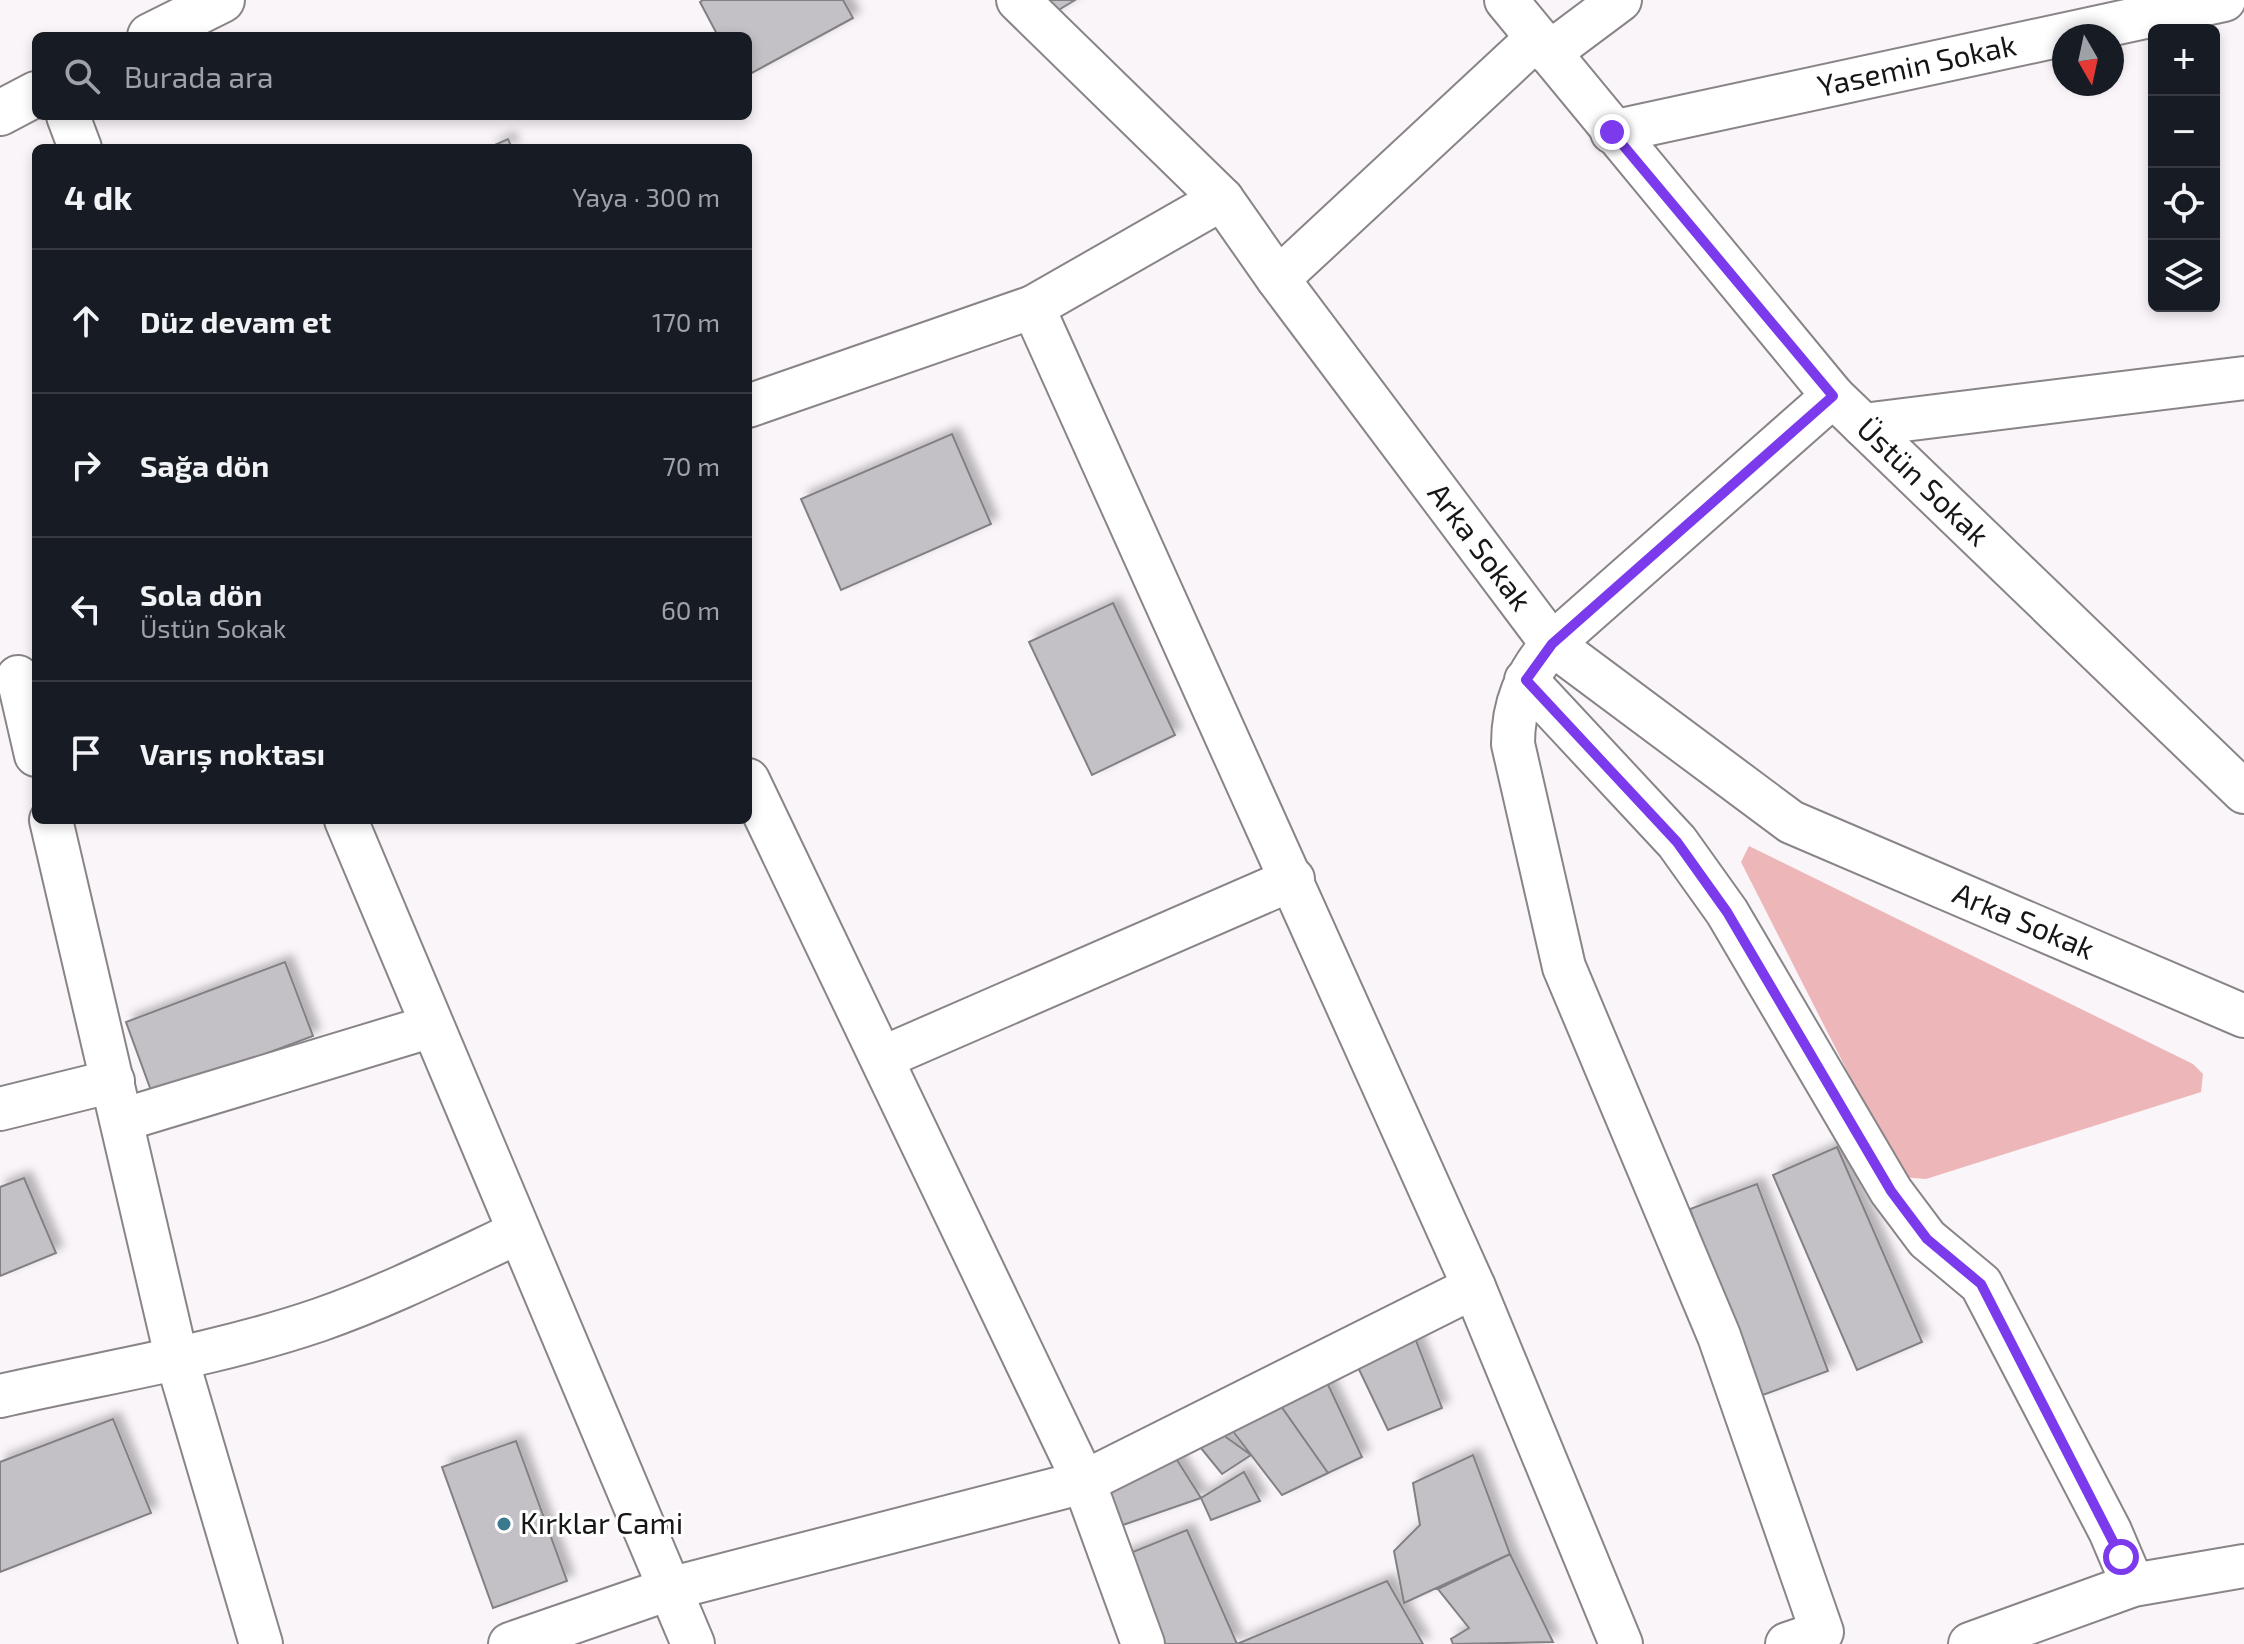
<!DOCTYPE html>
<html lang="tr">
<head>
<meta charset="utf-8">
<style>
  body { margin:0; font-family:"Exo 2",sans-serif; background:#20242c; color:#f1f3f6 }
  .controls { position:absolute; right:24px; top:24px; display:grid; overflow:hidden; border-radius:12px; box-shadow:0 4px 12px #0003 }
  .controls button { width:72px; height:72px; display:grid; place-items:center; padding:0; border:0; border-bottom:2px solid #363941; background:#171b24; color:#f1f3f6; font:40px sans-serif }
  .compass { position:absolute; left:2052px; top:24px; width:72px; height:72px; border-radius:50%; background:#171b24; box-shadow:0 4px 12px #0003; rotate:171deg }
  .stop { position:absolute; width:24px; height:24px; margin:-18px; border:6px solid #7c3aed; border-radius:50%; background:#fff }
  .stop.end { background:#7c3aed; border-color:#fff; box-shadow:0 2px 8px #0008 }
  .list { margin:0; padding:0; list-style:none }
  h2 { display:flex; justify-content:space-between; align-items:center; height:104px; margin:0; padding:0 32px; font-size:34px }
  h2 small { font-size:26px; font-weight:400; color:#9ea1a6 }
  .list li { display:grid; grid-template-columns:52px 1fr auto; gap:24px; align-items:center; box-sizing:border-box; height:144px; padding:0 32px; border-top:2px solid #363941 }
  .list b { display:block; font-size:30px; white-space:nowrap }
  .list p { margin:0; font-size:26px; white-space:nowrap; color:#9ea1a6 }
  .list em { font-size:26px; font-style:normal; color:#9ea1a6 }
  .icon { flex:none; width:44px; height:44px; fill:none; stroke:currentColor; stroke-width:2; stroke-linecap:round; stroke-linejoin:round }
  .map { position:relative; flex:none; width:2244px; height:1644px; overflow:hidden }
  .search { position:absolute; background:#171b24; box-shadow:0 4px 12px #0003; left:32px; top:32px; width:720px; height:88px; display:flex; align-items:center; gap:20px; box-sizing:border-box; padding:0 28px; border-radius:12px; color:#9ea1a6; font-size:30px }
  .panel { position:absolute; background:#171b24; box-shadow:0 4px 12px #0003; left:32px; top:144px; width:720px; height:680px; border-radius:12px }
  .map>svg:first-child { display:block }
</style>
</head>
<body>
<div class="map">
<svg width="2244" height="1644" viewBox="0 0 2244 1644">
  <defs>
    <filter id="shadow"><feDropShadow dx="7" dy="-7" stdDeviation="4" flood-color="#0004"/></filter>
  </defs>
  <rect width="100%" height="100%" fill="#faf5f9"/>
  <path fill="#edb6b8" d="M1749 846 2193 1064 2203 1074 2201 1092 1926 1179 1901 1177 1741 862Z"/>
  <path fill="#c4c1c6" stroke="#838085" stroke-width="2" filter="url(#shadow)" d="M703 0H843L853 18 748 75V36H718L700 2Z
    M1036 0H1075L1047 17Z
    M508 139 512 148H488Z
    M952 434 991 524 841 590 801 499Z
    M1113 603 1175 735 1092 775 1029 642Z
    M285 962 313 1036 153 1096 126 1022Z
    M1837 1147 1922 1342 1857 1370 1773 1175Z
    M24 1178 56 1253 0 1276V1187Z
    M1757 1184 1828 1371 1760 1396 1690 1209Z
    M1412 1330 1442 1408 1388 1430 1353 1357Z
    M1323 1374 1362 1457 1328 1473 1269 1389Z
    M1269 1389 1328 1473 1282 1495 1225 1421Z
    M113 1419 151 1513 0 1572V1462Z
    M1216 1430 1251 1455 1222 1474 1196 1442Z
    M516 1441 567 1581 493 1608 442 1467Z
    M1165 1441 1201 1498 1117 1527 1084 1482Z
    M1473 1455 1510 1554 1404 1603 1394 1551 1420 1525 1413 1483Z
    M1244 1472 1260 1501 1211 1520 1201 1498Z
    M1187 1530 1237 1644H1143L1113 1560Z
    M1510 1554 1553 1642 1453 1644 1451 1639 1469 1628 1438 1589Z
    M1387 1581 1423 1644H1237Z"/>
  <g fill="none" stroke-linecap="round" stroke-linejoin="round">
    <defs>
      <g id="minor">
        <path id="s1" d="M1018 0 1222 199 1278 279 1552 644 1791 822 2244 1016"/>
        <path id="s2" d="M1506 0 1833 396 2244 792"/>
        <path d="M1549 53 1620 0"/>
        <path d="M68 116 80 148"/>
        <path id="s3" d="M1612 132 2224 0"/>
        <path d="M1278 279 1537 38"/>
        <path d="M1033 307 1474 1287 1621 1644"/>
        <path d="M748 406 1033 307 1222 199"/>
        <path d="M1863 425 2244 378"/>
        <path d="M18 677 36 755"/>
        <path d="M1526 680 1677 842 1727 912 1891 1191 1927 1239 1981 1284 2110 1531 2133 1585"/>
        <path d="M748 780 1084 1482 1143 1644"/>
        <path d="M51 820 176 1356 261 1644"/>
        <path d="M346 820 693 1644"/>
        <path d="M882 1058 1293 879"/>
        <path d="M0 1109 113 1081"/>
        <path d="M122 1120 432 1026"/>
        <path d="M0 1396C106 1372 216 1355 319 1320 388 1296 453 1263 519 1232"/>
        <path d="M510 1644 669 1589 1084 1482 1474 1287"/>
        <path d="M1787 1644 1822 1632 1719 1336 1564 967 1513 744C1513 704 1526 674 1552 644L1833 396"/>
        <path d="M1970 1644 2133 1585 2244 1566"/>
      </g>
      <path id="major" d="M150 36 222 0
        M0 113 36 94"/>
    </defs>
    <use href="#minor" stroke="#898488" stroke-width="46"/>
    <use href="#major" stroke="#898488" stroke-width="48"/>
    <use href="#minor" stroke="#fff" stroke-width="42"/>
    <use href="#major" stroke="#fff" stroke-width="44"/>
  </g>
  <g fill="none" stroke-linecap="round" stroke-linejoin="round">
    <path stroke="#7c3aed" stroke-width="10" d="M1612 132 1833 396 1552 644 1526 680 1677 842 1727 912 1891 1191 1927 1239 1981 1284 2121 1557"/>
  </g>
  <circle fill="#3b798e" stroke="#fff" stroke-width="3" cx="504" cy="1524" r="8"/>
  <g text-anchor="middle" stroke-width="6" stroke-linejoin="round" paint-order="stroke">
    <g font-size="30" fill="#171516" stroke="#fff">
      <text dy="10" stroke="none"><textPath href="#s3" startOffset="312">Yasemin Sokak</textPath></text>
      <text dy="10" stroke="none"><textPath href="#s2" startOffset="638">Üstün Sokak</textPath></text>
      <text dy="10" stroke="none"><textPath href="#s1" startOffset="718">Arka Sokak</textPath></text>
      <text dy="10" stroke="none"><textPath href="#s1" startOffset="1390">Arka Sokak</textPath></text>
    </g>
    <g font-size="30" fill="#171516" stroke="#fff" text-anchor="start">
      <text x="520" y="1534">Kırklar Cami</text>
    </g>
  </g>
</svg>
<div class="controls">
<button>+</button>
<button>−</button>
<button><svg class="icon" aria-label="locate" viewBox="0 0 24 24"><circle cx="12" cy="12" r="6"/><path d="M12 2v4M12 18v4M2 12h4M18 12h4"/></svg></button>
<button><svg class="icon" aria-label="layers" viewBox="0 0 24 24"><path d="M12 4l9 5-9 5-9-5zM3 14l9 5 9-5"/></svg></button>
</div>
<svg class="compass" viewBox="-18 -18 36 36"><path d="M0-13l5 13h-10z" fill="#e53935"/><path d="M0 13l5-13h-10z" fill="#9ea1a6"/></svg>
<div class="stop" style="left:2121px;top:1557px"></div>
<div class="stop end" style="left:1612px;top:132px"></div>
<div class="search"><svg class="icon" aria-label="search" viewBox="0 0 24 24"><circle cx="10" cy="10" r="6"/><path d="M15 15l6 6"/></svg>Burada ara</div>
<section class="panel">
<h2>4 dk<small>Yaya · 300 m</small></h2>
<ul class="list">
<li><svg class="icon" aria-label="ahead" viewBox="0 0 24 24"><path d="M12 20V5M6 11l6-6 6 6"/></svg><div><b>Düz devam et</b></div><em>170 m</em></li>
<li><svg class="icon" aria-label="right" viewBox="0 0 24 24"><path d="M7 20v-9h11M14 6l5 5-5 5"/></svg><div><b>Sağa dön</b></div><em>70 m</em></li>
<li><svg class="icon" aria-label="left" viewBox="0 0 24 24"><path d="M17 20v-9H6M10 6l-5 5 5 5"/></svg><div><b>Sola dön</b><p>Üstün Sokak</p></div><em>60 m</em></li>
<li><svg class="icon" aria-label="arrive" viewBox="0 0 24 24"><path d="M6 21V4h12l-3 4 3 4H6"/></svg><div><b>Varış noktası</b></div></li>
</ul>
</section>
</div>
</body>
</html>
